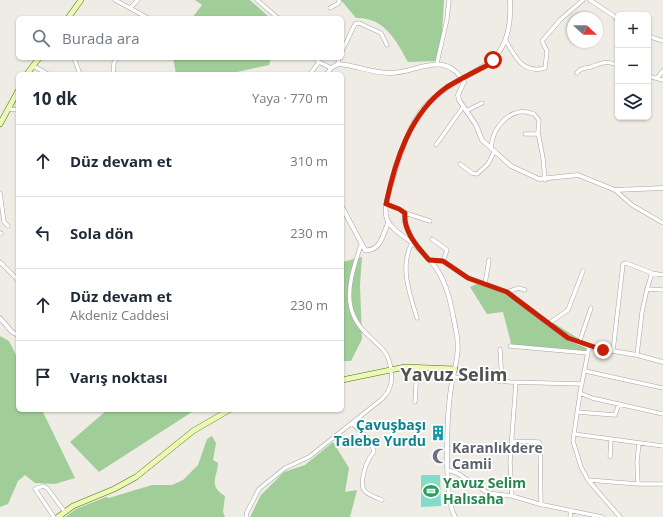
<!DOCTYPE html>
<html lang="tr">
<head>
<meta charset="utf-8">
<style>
  body { margin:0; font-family:"Open Sans",sans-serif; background:#f2f2f3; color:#1f2937 }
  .controls { position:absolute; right:12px; top:12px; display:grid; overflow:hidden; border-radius:6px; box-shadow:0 1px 3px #0004 }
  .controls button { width:36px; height:36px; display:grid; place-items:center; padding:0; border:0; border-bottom:1px solid #e0e1e3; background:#fff; color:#1f2937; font:20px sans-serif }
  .compass { position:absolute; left:567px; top:12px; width:36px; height:36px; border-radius:50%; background:#fff; box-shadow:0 1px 3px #0004; rotate:112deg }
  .stop { position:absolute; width:12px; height:12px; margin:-9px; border:3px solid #c72004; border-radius:50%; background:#fff }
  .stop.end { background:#c72004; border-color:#fff; box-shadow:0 1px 4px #0008 }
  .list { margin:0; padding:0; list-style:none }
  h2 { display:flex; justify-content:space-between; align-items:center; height:52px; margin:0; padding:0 16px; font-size:17px }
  h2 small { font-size:13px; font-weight:400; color:#747a83 }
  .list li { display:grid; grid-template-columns:26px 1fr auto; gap:12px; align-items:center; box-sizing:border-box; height:72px; padding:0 16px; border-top:1px solid #e0e1e3 }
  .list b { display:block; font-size:15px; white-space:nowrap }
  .list p { margin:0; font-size:13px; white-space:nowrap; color:#747a83 }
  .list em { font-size:13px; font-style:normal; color:#747a83 }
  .icon { flex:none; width:22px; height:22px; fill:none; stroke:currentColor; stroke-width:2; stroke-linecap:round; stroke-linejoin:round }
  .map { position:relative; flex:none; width:663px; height:517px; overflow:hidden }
  .search { position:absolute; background:#fff; box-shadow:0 1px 3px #0004; left:16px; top:16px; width:328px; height:44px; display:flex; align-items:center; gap:10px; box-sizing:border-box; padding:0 14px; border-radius:6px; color:#747a83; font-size:15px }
  .panel { position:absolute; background:#fff; box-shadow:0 1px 3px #0004; left:16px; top:72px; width:328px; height:340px; border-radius:6px }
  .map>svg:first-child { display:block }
</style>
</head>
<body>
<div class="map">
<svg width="663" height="517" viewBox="0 0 663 517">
  <rect width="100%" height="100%" fill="#eeece4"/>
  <path fill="#a1cd99" d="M195 0H250L270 18H192L202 5Z
    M341 0H444L441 49 436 61 408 62C396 40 384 17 356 18Z
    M173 58H271L269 65 228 74H176Z
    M362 257 360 285 362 339 351 361H342V262Z
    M481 282 497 288 584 342 587 353 512 347 503 312 487 314 470 287Z
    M0 336 9 341 18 359V410H42L75 478 55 484 35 483 25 475 18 481 8 504 0 507Z
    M107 410H195L99 472 70 442Z
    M212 436 216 443 213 460 218 463C217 479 208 485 225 496L223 512 225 517H65L76 509 106 497 109 498 152 485H172L183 480 198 465 207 439Z
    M333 442 349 468 345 492 357 490 350 517H250L261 495 284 472 305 465Z"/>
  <path fill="#83dcc7" d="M421 475H440L441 506 421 507Z"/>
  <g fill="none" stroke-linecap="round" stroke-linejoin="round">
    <defs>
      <path id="minor" d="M115 0 148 18
        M257 0 278 18
        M590 0 614 16 618 21
        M131 7 138 0
        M330 8 339 3V0
        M648 36 663 41
        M506 41C516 58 523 74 545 68L547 51 542 41 561 19 583 0
        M342 51 355 24 359 23 381 33 387 45
        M74 58 80 74
        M315 58 319 62 331 68
        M437 63 447 19 449 0
        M338 64 339 58
        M33 66 48 74
        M577 73C581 67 585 69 591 67 602 63 606 60 618 65
        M113 74 114 63 117 58
        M310 74 319 62
        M648 76 663 80
        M657 78 663 71
        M8 109 18 110
        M466 111 482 103
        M525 134H538
        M436 145 463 107
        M491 149C492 127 511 105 534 114L539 120 538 132 543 158 545 180
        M460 164 472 173 477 174 488 164 494 152
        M615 190 632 205 663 223
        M0 193 4 222 8 226
        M387 204 399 209 405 213 430 221
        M405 213 404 221 415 244
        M0 234 1 233
        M432 239 447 250 443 261
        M412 243C399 266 410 295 417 318
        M0 262 18 280
        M485 284 489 260
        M647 289 652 273
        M507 292 519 288 525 290
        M548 324 568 310 583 271
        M579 343 591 308
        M510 346 588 353
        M589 347 580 393 573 441 581 467 588 480 620 517
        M500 349 502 382
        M613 351 623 264 626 263 652 273 663 275
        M637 355 642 312 647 289 663 290
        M585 371 663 388
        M453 377 510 382 582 384
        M580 393 592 398 663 414
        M415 402 417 367
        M577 412 615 415 619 404
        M352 423 371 441 374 452C368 458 366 464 364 472 359 491 364 493 382 500
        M574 434 663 446
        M512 441 539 442 540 444 541 505
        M610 457 611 439
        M448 470 457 473 488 493 512 496 539 504 602 517
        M588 480 638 484H663
        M638 484 637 462 639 443
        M512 496 510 462 516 382
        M54 517 35 489 43 486 47 488 65 512
        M246 517 247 512 259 489 285 468 309 457 382 399C384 396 388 393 389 389 394 380 391 359 384 351 371 336 357 330 351 308 346 288 355 263 361 245
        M570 517 571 510"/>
      <path id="tertiary" d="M327 74 331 68 338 64C355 65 372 73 389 73 416 74 444 48 464 82L458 95 459 100 476 125 482 140 511 166 539 179 578 175 615 190 663 188
        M342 207 365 250C380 252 383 235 388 223
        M429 260 443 261 468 278 507 292 567 338 589 347 637 355 663 362
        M0 318 12 332 18 335
        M455 517C443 496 447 414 451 388 454 368 461 352 456 331 452 310 449 287 436 268 429 259 420 249 411 242 385 223 381 221 390 188 398 162 408 124 426 105 468 63 514 75 510 0"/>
      <path id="secondary" d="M68 18 81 0
        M27 74 39 58
        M0 124 18 91
        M342 380 405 367 455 369
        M58 517 73 506 114 489 136 477 193 431 229 410"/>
    </defs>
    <use href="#minor" stroke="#a5a5a5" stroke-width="4.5"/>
    <use href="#tertiary" stroke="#a5a5a5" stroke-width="5"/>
    <use href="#secondary" stroke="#577207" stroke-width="6"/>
    <use href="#minor" stroke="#fff" stroke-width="3.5"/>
    <use href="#tertiary" stroke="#fff" stroke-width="4"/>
    <use href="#secondary" stroke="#ebf8b8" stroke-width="5"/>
  </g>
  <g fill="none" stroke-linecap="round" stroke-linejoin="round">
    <path stroke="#c72004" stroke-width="5" d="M493 60 488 65C474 72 460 79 447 87 410 113 395 161 386 204L399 209 405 213C403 232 418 247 429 260L443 261 468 278 507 292 568 338 603 350"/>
  </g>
  <defs>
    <symbol id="building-bare" viewBox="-9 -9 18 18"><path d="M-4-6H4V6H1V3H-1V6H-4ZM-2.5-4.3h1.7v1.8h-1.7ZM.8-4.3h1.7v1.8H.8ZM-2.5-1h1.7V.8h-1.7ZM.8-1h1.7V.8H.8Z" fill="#0f9aa8" stroke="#fff" stroke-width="2.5" paint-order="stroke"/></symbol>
    <symbol id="mosque-bare" viewBox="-9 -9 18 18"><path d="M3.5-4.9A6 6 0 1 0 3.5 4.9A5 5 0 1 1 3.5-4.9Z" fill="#6b7280" stroke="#fff" stroke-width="2.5" paint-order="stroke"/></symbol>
    <symbol id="stadium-bare" viewBox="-9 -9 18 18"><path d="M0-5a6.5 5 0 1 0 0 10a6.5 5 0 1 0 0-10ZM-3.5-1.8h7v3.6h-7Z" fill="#2e9e5b" stroke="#fff" stroke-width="2.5" paint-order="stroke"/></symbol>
  </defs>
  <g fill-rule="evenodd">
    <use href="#building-bare" x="427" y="422" width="22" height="22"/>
    <use href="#mosque-bare" x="429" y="445" width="22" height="22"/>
    <use href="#stadium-bare" x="420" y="480" width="22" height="22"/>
  </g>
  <g text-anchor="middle" stroke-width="3.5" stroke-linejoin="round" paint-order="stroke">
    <g font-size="14" font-weight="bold" fill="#0d838f" stroke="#fff" text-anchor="end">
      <text x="426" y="430">Çavuşbaşı<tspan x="426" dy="16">Talebe Yurdu</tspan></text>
    </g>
    <g font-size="14" font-weight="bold" fill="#5b616d" stroke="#fff" text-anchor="start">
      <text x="452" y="453">Karanlıkdere<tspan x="452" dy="16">Camii</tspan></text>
    </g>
    <g font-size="14" font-weight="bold" fill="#27864d" stroke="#fff" text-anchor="start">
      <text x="443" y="488">Yavuz Selim<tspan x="443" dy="16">Halısaha</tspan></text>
    </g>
    <g font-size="18" font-weight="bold" fill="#515151" stroke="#fff">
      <text x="454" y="381">Yavuz Selim</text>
    </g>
  </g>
</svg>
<div class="controls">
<button>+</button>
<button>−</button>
<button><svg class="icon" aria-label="layers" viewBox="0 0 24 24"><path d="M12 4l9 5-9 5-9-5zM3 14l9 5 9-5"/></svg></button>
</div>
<svg class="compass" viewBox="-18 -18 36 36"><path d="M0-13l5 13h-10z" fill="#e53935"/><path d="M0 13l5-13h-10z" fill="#747a83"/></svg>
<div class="stop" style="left:493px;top:60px"></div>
<div class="stop end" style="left:603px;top:350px"></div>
<div class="search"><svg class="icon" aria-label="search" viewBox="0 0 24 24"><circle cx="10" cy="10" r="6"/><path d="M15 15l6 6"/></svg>Burada ara</div>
<section class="panel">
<h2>10 dk<small>Yaya · 770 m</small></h2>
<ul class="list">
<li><svg class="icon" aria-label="ahead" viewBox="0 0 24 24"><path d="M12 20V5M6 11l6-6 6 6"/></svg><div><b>Düz devam et</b></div><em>310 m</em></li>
<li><svg class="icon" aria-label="left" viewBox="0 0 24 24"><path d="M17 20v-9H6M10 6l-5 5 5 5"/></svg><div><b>Sola dön</b></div><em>230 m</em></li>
<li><svg class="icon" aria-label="ahead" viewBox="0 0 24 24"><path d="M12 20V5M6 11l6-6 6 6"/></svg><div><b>Düz devam et</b><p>Akdeniz Caddesi</p></div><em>230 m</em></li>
<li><svg class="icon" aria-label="arrive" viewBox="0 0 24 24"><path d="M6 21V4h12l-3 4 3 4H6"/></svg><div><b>Varış noktası</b></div></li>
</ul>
</section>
</div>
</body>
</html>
